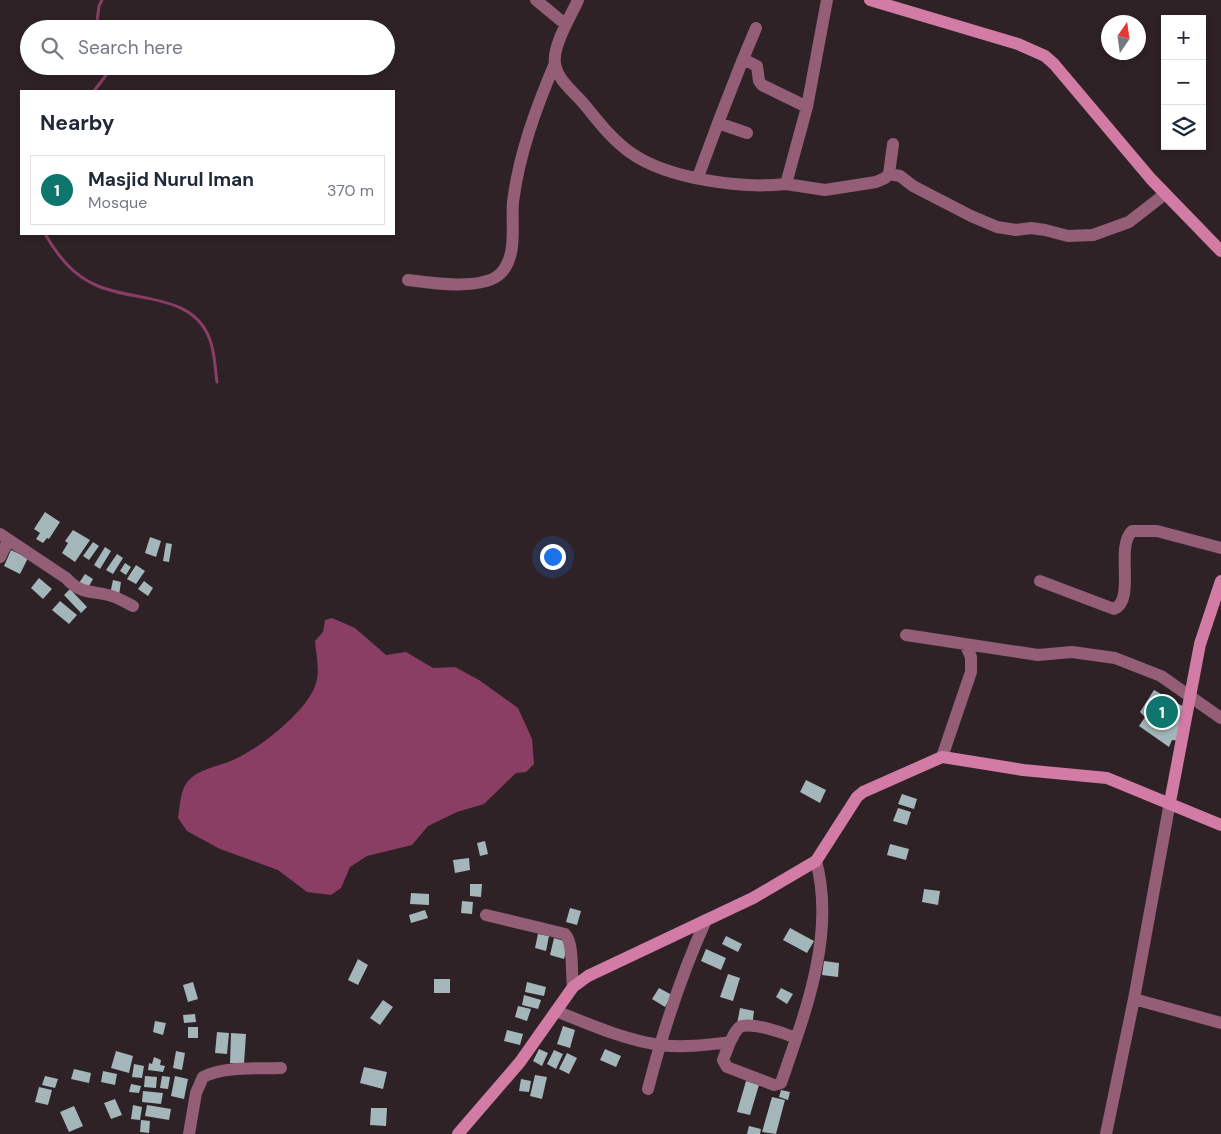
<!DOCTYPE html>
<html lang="en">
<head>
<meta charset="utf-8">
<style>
  body { margin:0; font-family:"DM Sans",sans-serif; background:#f2f2f3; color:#1f2937 }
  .controls { position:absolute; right:15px; top:15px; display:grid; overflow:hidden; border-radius:0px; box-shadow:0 2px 8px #0003 }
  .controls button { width:45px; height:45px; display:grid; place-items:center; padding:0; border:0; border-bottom:1px solid #e0e1e3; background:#fff; color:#1f2937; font:25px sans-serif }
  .compass { position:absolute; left:1101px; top:15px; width:45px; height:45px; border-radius:50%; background:#fff; box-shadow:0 2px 8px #0003; rotate:13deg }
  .you { position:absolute; left:552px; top:556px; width:18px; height:18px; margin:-12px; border:4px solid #fff; border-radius:50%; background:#1a73e8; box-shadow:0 0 0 8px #1a73e833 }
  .badge { display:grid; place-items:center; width:32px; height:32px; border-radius:50%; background:#0f766e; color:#fff; font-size:16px; font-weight:700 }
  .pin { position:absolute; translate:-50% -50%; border:2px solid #fff; box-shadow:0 1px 5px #0006 }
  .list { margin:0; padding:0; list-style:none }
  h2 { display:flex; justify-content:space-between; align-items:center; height:65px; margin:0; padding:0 20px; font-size:21px }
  h2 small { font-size:16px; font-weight:400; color:#747a83 }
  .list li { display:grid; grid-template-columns:32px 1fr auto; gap:15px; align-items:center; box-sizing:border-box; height:70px; margin:0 10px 10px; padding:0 10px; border:1px solid #e0e1e3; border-radius:0px }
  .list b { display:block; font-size:19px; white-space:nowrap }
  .list p { margin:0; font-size:16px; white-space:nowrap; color:#747a83 }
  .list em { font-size:16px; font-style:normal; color:#747a83 }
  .icon { flex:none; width:28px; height:28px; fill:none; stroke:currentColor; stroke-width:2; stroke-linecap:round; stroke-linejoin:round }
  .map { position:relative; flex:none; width:1221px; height:1134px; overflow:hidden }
  .search { position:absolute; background:#fff; box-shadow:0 2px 8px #0003; left:20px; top:20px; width:375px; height:55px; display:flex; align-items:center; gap:12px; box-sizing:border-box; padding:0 18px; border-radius:28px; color:#747a83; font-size:19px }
  .panel { position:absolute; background:#fff; box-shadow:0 2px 8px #0003; left:20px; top:90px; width:375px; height:145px; border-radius:0px }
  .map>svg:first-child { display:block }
</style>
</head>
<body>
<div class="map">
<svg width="1221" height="1134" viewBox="0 0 1221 1134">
  <rect width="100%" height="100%" fill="#2f2227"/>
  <path fill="#8a3e64" d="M332 618 355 628 386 655 406 652 433 668 455 667 479 680 518 708 532 739 534 764 526 772 516 773 484 804 457 812 428 826 412 845 367 856 350 867 341 888 331 895 307 892 278 870 220 849 187 831 178 818C180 806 180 790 188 781 200 768 218 767 233 760 259 749 309 710 316 683 320 671 316 654 315 641L323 632 325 620Z"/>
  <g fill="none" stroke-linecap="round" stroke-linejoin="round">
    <path stroke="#8a3e64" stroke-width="3" d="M96 29 99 6 102 0
      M94 91 113 66
      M45 234C58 256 73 276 98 286 135 302 194 293 210 340 215 353 215 369 217 382"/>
  </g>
  <path fill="#a3b6b9" d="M45 512 60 522 49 539 47 538 43 543 36 539 40 533 34 529Z
    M73 530 90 540 75 562 62 553 68 543 65 541Z
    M150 537 161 541 156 557 145 553Z
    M93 542 99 546 89 560 83 556Z
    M166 543 172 544 169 562 163 561Z
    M105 547 111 551 100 569 94 565Z
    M11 550 28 558 20 574 4 566Z
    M117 554 123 558 113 574 106 570Z
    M125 563 131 567 126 575 120 571Z
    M136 565 145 571 136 584 127 579Z
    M85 574 93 579 88 588 79 583Z
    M39 578 52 589 43 599 31 588Z
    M113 580 121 582 119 595 110 594Z
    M144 581 153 588 148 596 138 589Z
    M70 589 87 607 81 613 64 595Z
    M60 601 77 615 69 624 52 610Z
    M1154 690 1186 708 1180 741 1172 740 1169 747 1139 726 1145 717 1140 712Z
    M806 780 826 790 820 803 800 792Z
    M902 794 917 799 914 809 898 804Z
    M898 808 911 812 907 825 893 821Z
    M485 841 488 854 480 856 477 843Z
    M890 844 909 849 906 860 887 855Z
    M469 858 470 870 455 873 453 860Z
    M470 884H482L481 897 470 896Z
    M924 889 940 891 938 905 922 902Z
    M411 893 429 894V905L410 904Z
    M462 901 473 902 472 914 461 913Z
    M570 908 581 911 577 925 566 922Z
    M425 910 428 918 411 923 409 915Z
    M790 928 814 941 807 953 783 940Z
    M538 934 549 936 546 951 535 948Z
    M726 936 742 944 738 952 722 944Z
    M554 938 568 942 564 959 550 955Z
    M706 949 726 958 721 970 701 961Z
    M358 959 368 965 358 985 348 980Z
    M824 961 839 963 838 977 822 975Z
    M728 974 740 978 733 1001 720 997Z
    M434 979H450V993H434Z
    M193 982 198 999 188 1002 183 985Z
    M527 982 546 987 544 996 525 992Z
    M659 988 672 995 665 1007 652 999Z
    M781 988 793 994 787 1004 776 997Z
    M524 995 541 1000 538 1009 522 1005Z
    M383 1000 393 1007 380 1025 370 1018Z
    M518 1006 531 1009 527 1021 515 1017Z
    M740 1008 754 1011 752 1027 737 1024Z
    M195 1014 196 1022 184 1023 183 1015Z
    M155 1021 166 1023 163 1035 153 1032Z
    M563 1026 575 1030 570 1048 557 1044Z
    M188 1027H198V1038H188Z
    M507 1030 523 1034 520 1045 504 1041Z
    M217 1032 229 1033 227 1054 215 1053Z
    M231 1033 246 1034 244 1064 230 1063Z
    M539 1049 548 1053 542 1066 533 1061Z
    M605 1049 621 1056 616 1067 600 1060Z
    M554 1050 563 1054 556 1069 547 1064Z
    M116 1051 133 1056 129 1073 111 1068Z
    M176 1051 185 1053 182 1070 173 1068Z
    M567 1053 577 1058 569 1074 559 1069Z
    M154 1057 161 1060 160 1065 165 1066 163 1072 148 1070 149 1063 152 1064Z
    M134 1064 144 1066 142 1078 132 1077Z
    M364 1067 387 1072 383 1089 360 1083Z
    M74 1069 91 1073 89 1083 71 1079Z
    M103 1071 117 1074 115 1085 101 1082Z
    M535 1075 547 1077 542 1099 530 1096Z
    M45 1076 58 1079 55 1088 42 1085Z
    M145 1076 157 1077 156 1088 144 1087Z
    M162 1076 170 1077 168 1089 160 1088Z
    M175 1076 188 1079 184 1099 171 1096Z
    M521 1079 531 1081 529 1092 519 1091Z
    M746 1081 759 1085 750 1115 737 1112Z
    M131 1084 141 1086 139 1093 129 1092Z
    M39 1087 52 1090 48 1105 35 1102Z
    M781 1090 790 1092 788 1100 779 1097Z
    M143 1091 163 1093 161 1104 142 1102Z
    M772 1097 785 1100 776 1134 762 1132Z
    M115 1099 122 1115 111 1119 104 1103Z
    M133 1105 142 1107 140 1120 131 1119Z
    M147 1105 171 1109 169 1120 145 1116Z
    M74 1106 83 1126 69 1132 60 1112Z
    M371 1108H387L386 1126 370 1125Z
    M141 1120 150 1121 149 1133 140 1132Z
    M749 1126 761 1129 760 1134H747Z"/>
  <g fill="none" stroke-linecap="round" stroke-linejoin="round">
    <path stroke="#935e76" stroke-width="12" d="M536 0 565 24
      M578 0C571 16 552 46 555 64 558 81 574 92 584 104 599 122 612 140 631 153 668 179 742 189 786 184L807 107 827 0
      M743 59 756 28
      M747 133 718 123 743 59 757 66 759 81 762 85 807 107
      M889 174 900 176 913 186 971 216 997 227 1016 230 1031 228 1045 230 1068 236 1093 235 1129 222 1165 194
      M698 177 718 123
      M786 184 825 190 876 182 885 178 889 174 893 144
      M408 280C430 283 484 291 501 273 518 255 511 224 513 202 519 154 536 108 555 63
      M0 534 66 578C79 593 90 591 108 595 117 597 125 602 133 606
      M0 557 8 541
      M1040 581 1114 609C1136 600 1115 547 1132 531H1157L1221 548
      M906 635 1038 655 1072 652 1115 658 1161 676 1221 718
      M942 757 971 672V657L966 646
      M486 915 565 934C574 943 571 973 573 987
      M1134 999 1221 1023
      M556 1011C589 1024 624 1040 660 1045 684 1048 706 1045 730 1042 733 1037 736 1028 742 1026 755 1023 784 1033 796 1038
      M730 1042 723 1060 727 1067 774 1085 781 1083C805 1013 836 934 816 861
      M648 1089C663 1031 681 975 706 920
      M189 1134 196 1093 203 1077C225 1066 256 1069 281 1068
      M1106 1134 1134 999 1170 802"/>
    <path stroke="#d27ba4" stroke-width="12" d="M870 0 1018 44 1045 56 1054 64 1151 179 1221 251
      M1170 802 1200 644 1221 581
      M458 1134 520 1062 573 987 588 976 753 898 816 861 857 797 863 792 942 757 949 758 1023 770 1107 778 1221 825"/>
  </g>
</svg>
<div class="controls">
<button>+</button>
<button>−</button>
<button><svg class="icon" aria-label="layers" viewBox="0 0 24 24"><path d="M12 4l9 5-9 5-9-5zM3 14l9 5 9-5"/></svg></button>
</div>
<svg class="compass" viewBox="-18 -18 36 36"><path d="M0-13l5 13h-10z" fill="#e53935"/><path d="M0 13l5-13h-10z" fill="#747a83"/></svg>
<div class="you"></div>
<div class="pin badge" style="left:1162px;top:712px">1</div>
<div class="search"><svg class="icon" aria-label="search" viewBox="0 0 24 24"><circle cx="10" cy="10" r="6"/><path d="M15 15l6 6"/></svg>Search here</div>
<section class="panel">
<h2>Nearby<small></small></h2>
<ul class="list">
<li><span class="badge">1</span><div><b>Masjid Nurul Iman</b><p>Mosque</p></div><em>370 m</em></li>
</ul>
</section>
</div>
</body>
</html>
